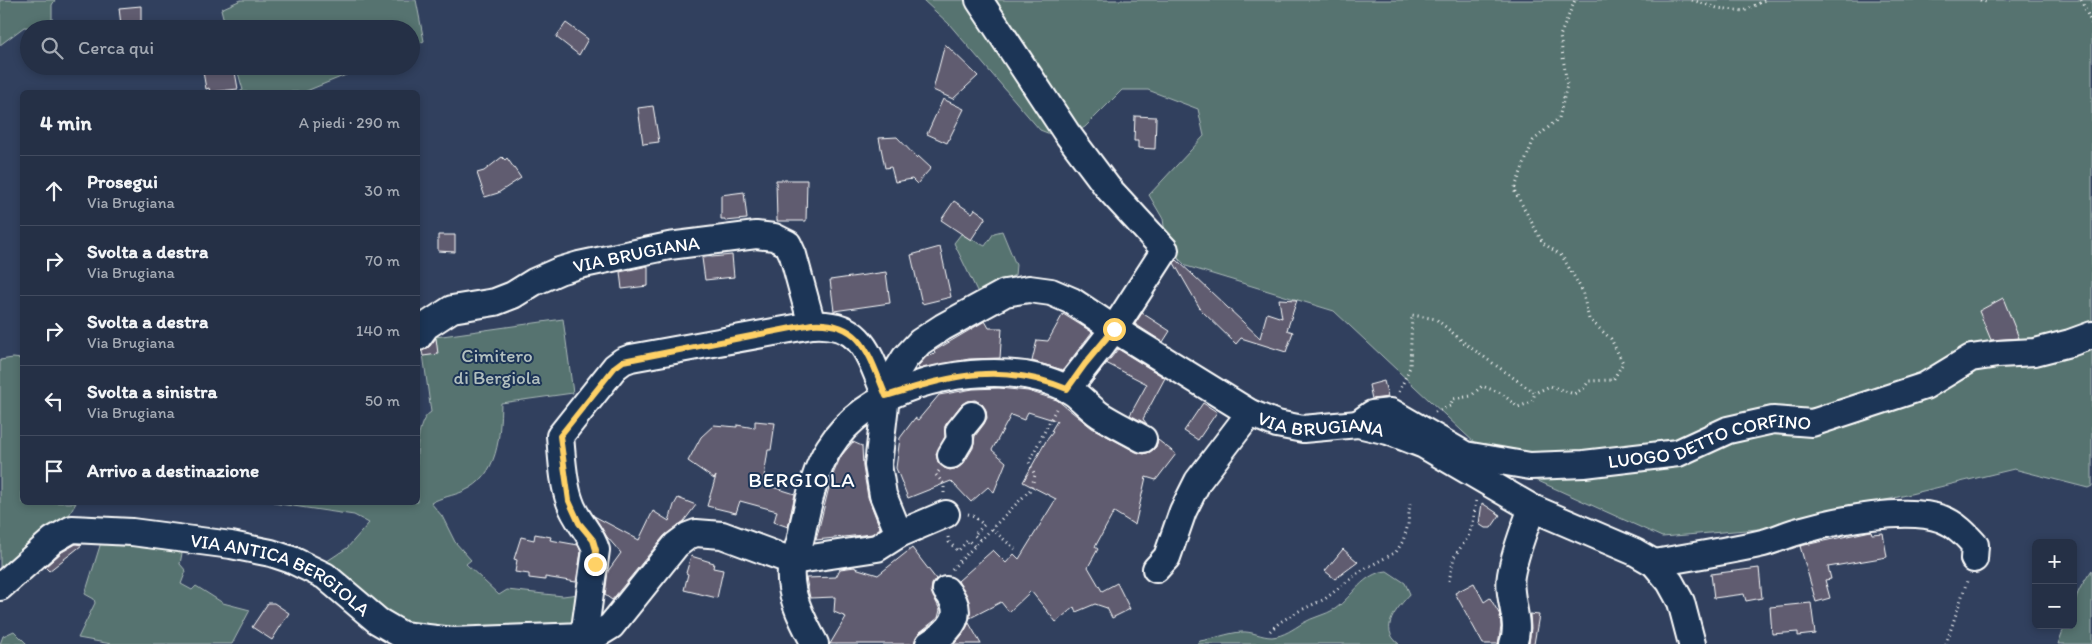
<!DOCTYPE html>
<html lang="it">
<head>
<meta charset="utf-8">
<style>
  body { margin:0; font-family:Itim,sans-serif; background:#2d384d; color:#f1f3f6 }
  .controls { position:absolute; right:15px; bottom:15px; display:grid; overflow:hidden; border-radius:8px; box-shadow:0 2px 8px #0003 }
  .controls button { width:45px; height:45px; display:grid; place-items:center; padding:0; border:0; border-bottom:1px solid #424b5f; background:#253046; color:#f1f3f6; font:25px sans-serif }
  .stop { position:absolute; width:15px; height:15px; margin:-11px; border:4px solid #ffd166; border-radius:50%; background:#fff }
  .stop.end { background:#ffd166; border-color:#fff; box-shadow:0 1px 5px #0008 }
  .list { margin:0; padding:0; list-style:none }
  h2 { display:flex; justify-content:space-between; align-items:center; height:65px; margin:0; padding:0 20px; font-size:21px }
  h2 small { font-size:16px; font-weight:400; color:#a3a9b3 }
  .list li { display:grid; grid-template-columns:32px 1fr auto; gap:15px; align-items:center; box-sizing:border-box; height:70px; padding:0 20px; border-top:1px solid #424b5f }
  .list b { display:block; font-size:19px; white-space:nowrap }
  .list p { margin:0; font-size:16px; white-space:nowrap; color:#a3a9b3 }
  .list em { font-size:16px; font-style:normal; color:#a3a9b3 }
  .icon { flex:none; width:28px; height:28px; fill:none; stroke:currentColor; stroke-width:2; stroke-linecap:round; stroke-linejoin:round }
  .map { position:relative; flex:none; width:2092px; height:644px; overflow:hidden }
  .search { position:absolute; background:#253046; box-shadow:0 2px 8px #0003; left:20px; top:20px; width:400px; height:55px; display:flex; align-items:center; gap:12px; box-sizing:border-box; padding:0 18px; border-radius:28px; color:#a3a9b3; font-size:19px }
  .panel { position:absolute; background:#253046; box-shadow:0 2px 8px #0003; left:20px; top:90px; width:400px; height:415px; border-radius:8px }
  .map>svg:first-child { display:block }
</style>
</head>
<body>
<div class="map">
<svg width="2092" height="644" viewBox="0 0 2092 644">
  <rect width="100%" height="100%" fill="#31405e"/>
  <filter id="ink" filterUnits="userSpaceOnUse"><feTurbulence type="fractalNoise" baseFrequency=".02" numOctaves="2"/><feDisplacementMap in="SourceGraphic" scale="10" xChannelSelector="R" yChannelSelector="G"/><feConvolveMatrix kernelMatrix="1 2 1 2 8 2 1 2 1" color-interpolation-filters="sRGB"/></filter>
  <g filter="url(#ink)">
    <path fill="#567370" stroke="#aab9b8" d="M0 0H55L52 5V29L24 27 0 45Z
      M241 0H416L424 41 411 47V29H226L221 9Z
      M923 0H2092V486L2088 488 2014 469 1770 528 1662 537 1494 461 1334 311 1186 266 1167 247 1163 219 1149 195 1204 136 1198 109 1148 90H1122L1085 127 1063 139 1040 130 949 24Z
      M236 66H368L304 92H239L243 90Z
      M1002 231 1016 265 1015 275 978 293 954 243 961 234 985 246 994 233Z
      M563 319 573 393 501 403C500 435 499 476 464 491 453 496 441 497 431 503L442 516 455 542 471 560 466 564 499 595 507 590 563 596 578 594 577 632 515 633 403 625 321 565 347 548 369 523 354 515 273 503 418 502C418 482 411 423 431 412L421 339Z
      M13 358 22 359V502L76 503 68 517 22 548 0 570V360Z
      M103 536 183 548 180 564 186 571 181 584 192 590 196 586 223 603 250 610 232 644H111L78 638 95 603 94 599 85 594Z
      M2092 570V644H2058L2065 625H2073C2073 599 2077 591 2092 570Z
      M1387 571 1405 583 1410 594C1397 609 1378 628 1399 644H1197L1200 641C1213 639 1228 633 1241 632 1252 631 1261 637 1272 637 1284 636 1293 629 1303 623 1313 617 1325 615 1335 609 1353 596 1363 573 1387 571Z
      M14 631 27 644H0L3 636Z"/>
    <path fill="#605b70" stroke="#fff" fill-rule="evenodd" d="M141 6V22L121 25 119 8Z
      M566 23 588 39 579 55 556 37Z
      M945 44 978 76 953 99 933 90Z
      M202 66H234L238 89 210 92 209 88 206 89Z
      M943 99 964 109 947 143 927 134Z
      M653 106 659 142 643 144 638 108Z
      M1135 116 1156 117 1155 149 1138 148V141H1134Z
      M897 137 917 158 918 156 931 168 917 184 912 179 895 182 891 167 885 168 879 138Z
      M502 157 505 160 507 158 521 178 498 193 485 197 477 173 484 171Z
      M776 180H807L806 221H777Z
      M744 192 747 219 725 221V219H721V195Z
      M954 201 972 213 975 209 986 217 971 240 941 220Z
      M438 235H455V252L438 251Z
      M940 247 951 297 922 304 911 255Z
      M732 255 734 277 705 280 702 258Z
      M1177 260 1260 338 1267 313 1282 318 1279 299 1297 300 1287 330 1293 332 1286 352 1241 338 1236 344 1201 310 1174 263Z
      M648 266V286L622 289 620 272Z
      M886 272 890 303 834 311 830 280Z
      M2003 298 2019 338 1991 340 1979 311Z
      M1142 313 1170 331 1163 342 1135 324Z
      M1063 314 1092 332 1063 370 1032 361 1037 340 1048 341Z
      M985 321 989 328H1002L1000 358 969 359 919 369 918 366 926 357 935 354 934 351Z
      M436 338 438 354 423 356 422 351 430 346Z
      M1118 349 1165 378 1143 419 1147 424 1130 415 1147 384 1106 363 1089 386Z
      M1384 381 1388 397 1372 399 1369 385Z
      M999 388 1028 391 1057 400 1092 428 1136 452 1144 454 1150 452 1156 447 1158 440 1176 454 1156 480 1146 477 1135 525 1114 512 1095 547 1098 549 1088 567 1102 591 1117 583 1130 609 1112 618 1107 608 1095 604 1076 612 1074 607 1056 622 1031 591 1009 612 1001 602 970 618 969 601 958 581 993 550 1006 563 1014 554 1019 559 1056 499 1023 482 1046 441 1053 432 1051 431 1057 421 1028 412 1024 420 1011 415 992 450 1006 462 994 492 988 487 971 502 951 481 908 498 896 468 900 438 915 418 918 420 939 395 973 389ZM975 400 982 404 986 410 987 418 984 424 975 436 973 448 964 463 958 468 950 470 944 468 938 462 936 454 945 437V426L961 405 967 401Z
      M1203 403 1217 412 1198 440 1184 431Z
      M755 421 775 423 771 450H768L763 484 795 494 788 527 774 522 777 511 740 501 736 513 707 506 716 476 714 479 688 461 701 437 714 425 737 427V425L755 428Z
      M853 442 862 446 863 467 868 497 880 528 872 534 816 540 831 479 841 456Z
      M678 498 696 505 684 521 664 536 612 600 605 595 608 571 621 553 607 537 594 516 639 540 653 511 669 521 674 505Z
      M1482 503 1500 515 1491 528H1485L1479 524Z
      M1871 531 1872 534 1883 533 1887 557 1828 567 1831 579 1825 580 1830 598 1816 602 1800 546Z
      M535 534 551 537 550 540 578 545 581 552 576 582 545 577V580L529 578V574L515 572 517 560 514 559 521 537 534 540Z
      M76 544 82 545 49 571 45 567 62 552Z
      M912 548 936 579 932 584 931 591 940 610 938 618 920 632 916 637 914 644H830L846 617 834 612 835 597 810 598 806 578 836 577 840 569 855 567V568L878 575Z
      M1343 549 1358 562 1335 579 1325 571Z
      M691 556 714 563 713 568 723 570 717 598 684 590 688 574 686 573Z
      M1759 568 1762 598 1746 601 1744 594 1714 598 1711 574Z
      M1474 583 1484 602 1490 598 1500 615 1501 627 1498 644H1483L1455 593Z
      M268 603H274L289 613 272 640 252 627Z
      M1811 603 1815 634 1798 636V632L1772 634 1770 607Z
      M1530 614 1539 615 1534 644H1529L1531 628Z
      M969 623 981 644H954L962 635Z"/>
    <g fill="none" stroke-linecap="round" stroke-linejoin="round">
      <defs>
        <g id="minor">
          <path d="M979 0 1066 132 1108 188 1165 250 1114 329 1067 389"/>
          <path id="s1" d="M418 337 426 326 452 309 495 302 513 295 534 282 559 271 579 265 669 246 756 235 774 237 788 244 793 255 812 325"/>
          <path id="s2" d="M1358 424 1372 414 1391 412 1465 455 1530 466 1584 464 1678 453 1728 430 1773 420 1812 423 1925 386 1971 358 1998 354 2035 352 2070 343 2092 335"/>
          <path d="M951 455 960 440 959 431 972 415"/>
          <path id="s3" d="M899 534 883 495 878 465 886 396 895 374 905 358 920 342 943 327 1005 293 1029 289 1051 292 1072 301 1114 329 1250 413 1277 424 1303 429 1358 424 1388 431 1424 445 1532 508 1635 552 1654 563 1670 582 1681 602 1692 644"/>
          <path d="M1654 563C1690 557 1727 551 1763 543 1776 540 1789 533 1803 530 1838 520 1908 506 1942 519 1956 524 1966 535 1975 545L1974 559"/>
          <path d="M1156 569 1167 557 1183 511 1198 481 1250 413"/>
          <path id="s4" d="M0 587 53 540 72 529 132 532 231 545 271 553 292 560 325 576 378 621 402 635 453 641 584 636 598 634 611 626 676 545 688 536 696 533 722 535 792 561 877 548 899 534 946 514"/>
          <path d="M584 636 596 550C591 532 576 521 570 502 563 484 562 456 560 436L615 367 623 361 631 358 812 325C863 321 869 356 886 396"/>
          <path d="M815 644C802 620 786 590 792 562 793 557 797 553 798 548 801 540 802 531 804 522 810 497 815 470 829 448 867 387 958 366 1025 375 1041 378 1061 384 1074 393 1083 400 1091 409 1100 415 1114 424 1129 431 1143 439"/>
          <path d="M929 644C951 630 967 614 946 590"/>
          <path d="M1513 644C1522 622 1507 598 1511 575 1515 552 1524 530 1532 508"/>
        </g>
      </defs>
      <use href="#minor" stroke="#fff" stroke-width="30"/>
      <path stroke="#fff" stroke-width="3" stroke-dasharray="1 4" stroke-linecap="butt" d="M1692 0 1717 8 1744 11 1765 0
        M1980 0 1986 2 1989 0
        M2081 0 2092 24
        M1399 392 1410 367 1412 315 1436 319 1467 345 1535 393 1550 386 1574 394 1584 388 1589 381 1613 380 1623 363 1611 339 1589 319 1582 290 1562 256 1543 243 1514 190 1533 141 1559 118 1567 85 1560 36 1575 0
        M1435 412 1450 406 1453 399 1471 396 1482 386 1501 393 1518 407 1532 402 1535 393
        M939 471 936 475 944 484V493
        M968 514 972 515 984 525 974 535 980 540
        M992 529 1015 549
        M948 537 949 542 958 551 968 540 974 546
        M952 569 1031 489 1035 475 1029 462 1056 409
        M1449 581 1454 557 1468 537 1473 523 1476 500
        M1270 631 1280 622 1299 611 1325 599 1359 572 1396 552 1403 541 1408 525 1410 501
        M1946 644 1968 578"/>
      <use href="#minor" stroke="#1d3557" stroke-width="26"/>
    </g>
  </g>
  <g fill="none" stroke-linecap="round" stroke-linejoin="round" filter="url(#ink)">
    <path stroke="#ffd166" stroke-width="6" d="M595 564 596 550 593 540 579 523 569 501 560 436 615 367 623 361 812 324C863 321 869 356 886 396 952 376 999 361 1067 389L1085 364 1114 329"/>
  </g>
  <g text-anchor="middle" stroke-width="4" stroke-linejoin="round" paint-order="stroke">
    <g font-size="19" fill="#fff" stroke="#1d3557">
      <text dy="7" stroke="none"><textPath href="#s1" startOffset="239">VIA BRUGIANA</textPath></text>
      <text dy="7" stroke="none"><textPath href="#s3" startOffset="658">VIA BRUGIANA</textPath></text>
      <text dy="7" stroke="none"><textPath href="#s2" startOffset="371">LUOGO DETTO CORFINO</textPath></text>
      <text dy="7" stroke="none"><textPath href="#s4" startOffset="310">VIA ANTICA BERGIOLA</textPath></text>
    </g>
    <g font-size="19" fill="#b3c0bf" stroke="#1d3557">
      <text x="497" y="362">Cimitero<tspan x="497" dy="22">di Bergiola</tspan></text>
    </g>
    <g font-size="21" letter-spacing="1" fill="#fff" stroke="#1d3557">
      <text x="802" y="487">BERGIOLA</text>
    </g>
  </g>
</svg>
<div class="controls">
<button>+</button>
<button>−</button>
</div>
<div class="stop" style="left:1114px;top:329px"></div>
<div class="stop end" style="left:595px;top:564px"></div>
<div class="search"><svg class="icon" aria-label="search" viewBox="0 0 24 24"><circle cx="10" cy="10" r="6"/><path d="M15 15l6 6"/></svg>Cerca qui</div>
<section class="panel">
<h2>4 min<small>A piedi · 290 m</small></h2>
<ul class="list">
<li><svg class="icon" aria-label="ahead" viewBox="0 0 24 24"><path d="M12 20V5M6 11l6-6 6 6"/></svg><div><b>Prosegui</b><p>Via Brugiana</p></div><em>30 m</em></li>
<li><svg class="icon" aria-label="right" viewBox="0 0 24 24"><path d="M7 20v-9h11M14 6l5 5-5 5"/></svg><div><b>Svolta a destra</b><p>Via Brugiana</p></div><em>70 m</em></li>
<li><svg class="icon" aria-label="right" viewBox="0 0 24 24"><path d="M7 20v-9h11M14 6l5 5-5 5"/></svg><div><b>Svolta a destra</b><p>Via Brugiana</p></div><em>140 m</em></li>
<li><svg class="icon" aria-label="left" viewBox="0 0 24 24"><path d="M17 20v-9H6M10 6l-5 5 5 5"/></svg><div><b>Svolta a sinistra</b><p>Via Brugiana</p></div><em>50 m</em></li>
<li><svg class="icon" aria-label="arrive" viewBox="0 0 24 24"><path d="M6 21V4h12l-3 4 3 4H6"/></svg><div><b>Arrivo a destinazione</b></div></li>
</ul>
</section>
</div>
</body>
</html>
